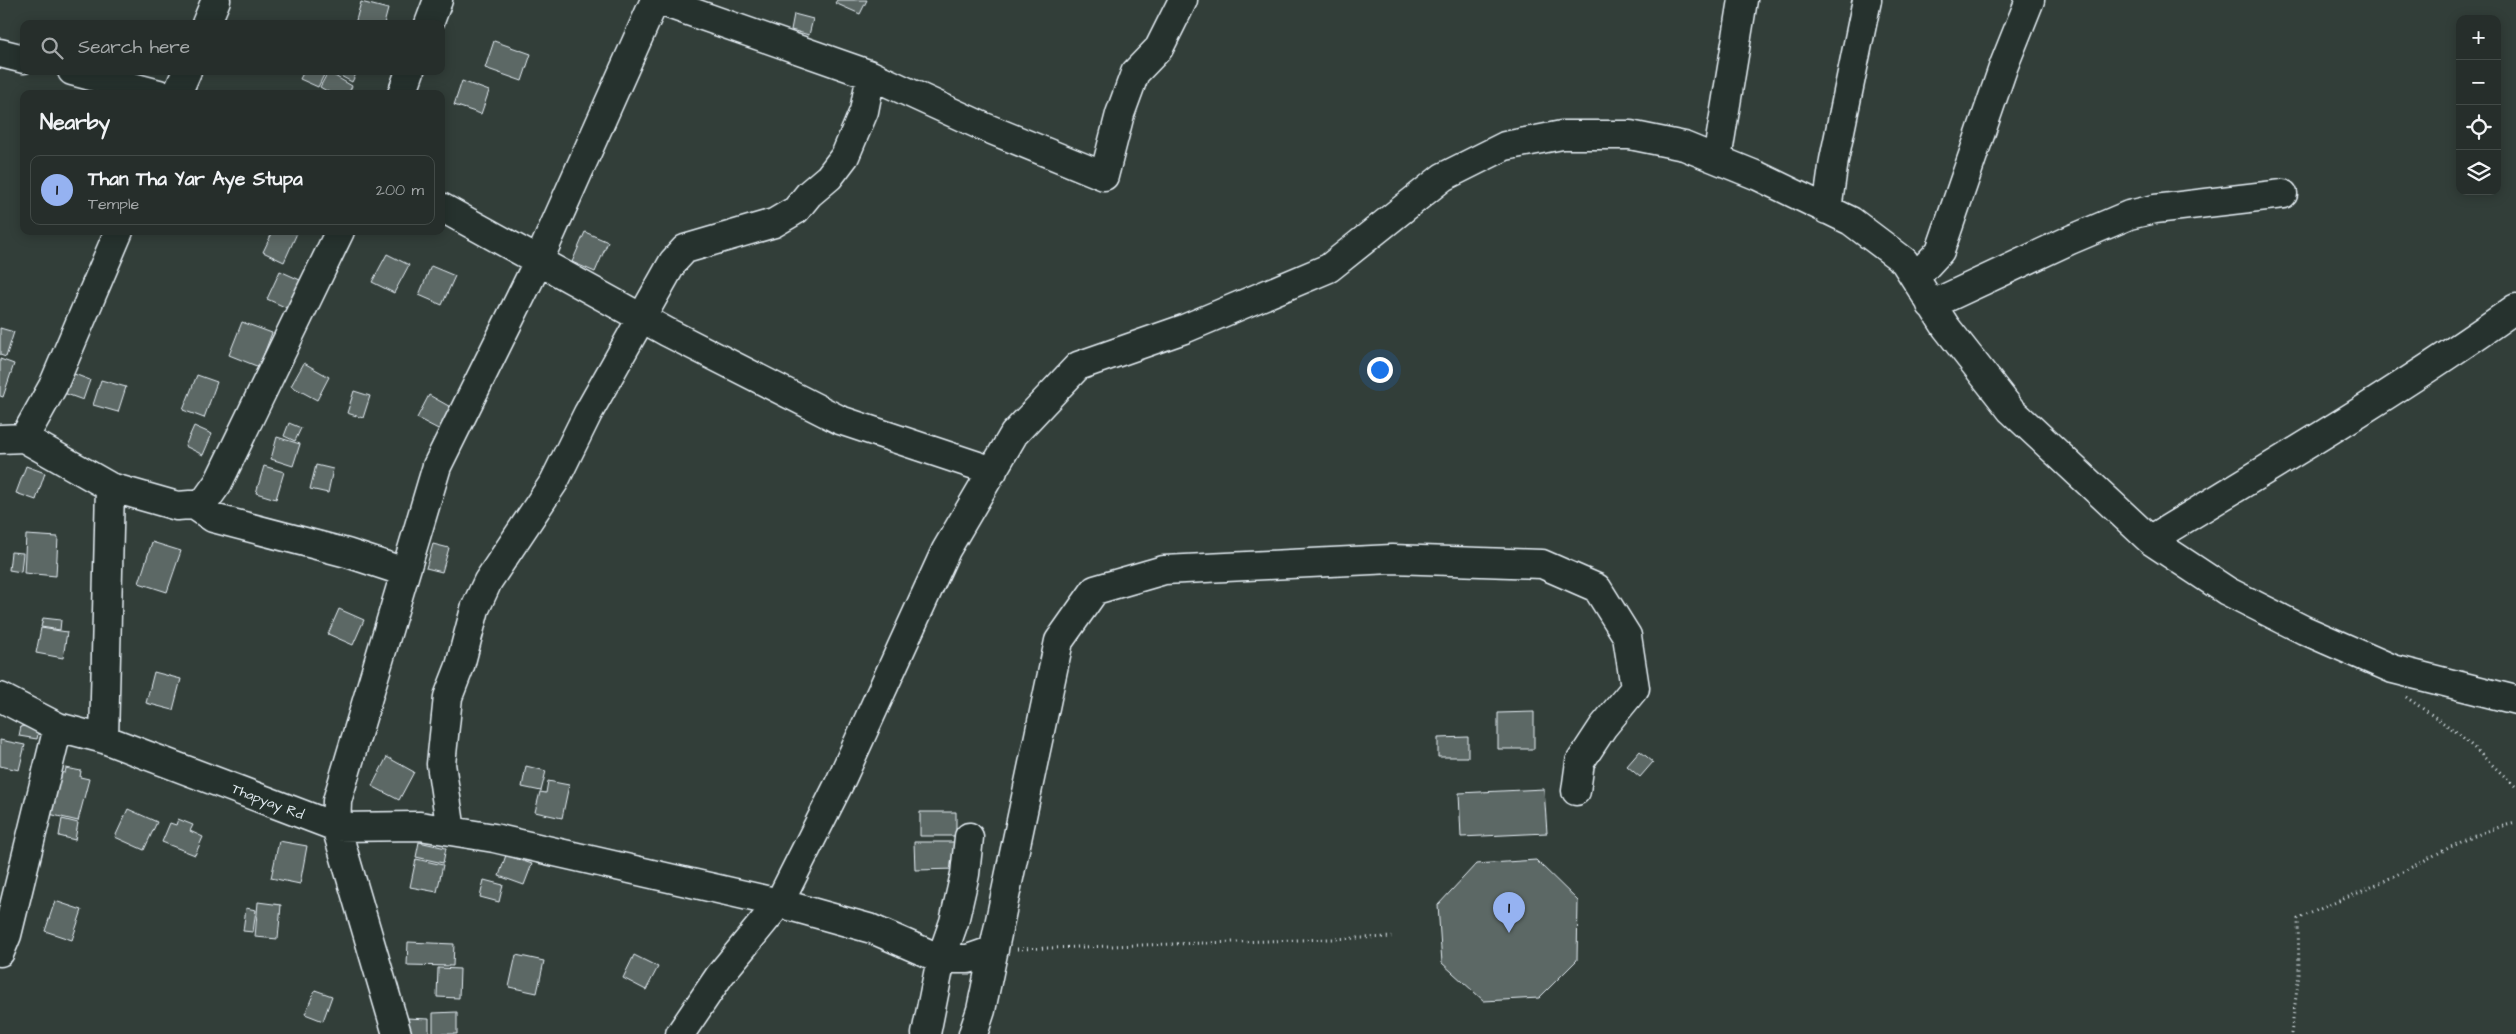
<!DOCTYPE html>
<html lang="en">
<head>
<meta charset="utf-8">
<style>
  body { margin:0; font-family:"Architects Daughter",sans-serif; background:#323a37; color:#f1f3f6 }
  .controls { position:absolute; right:15px; top:15px; display:grid; overflow:hidden; border-radius:10px; box-shadow:0 2px 12px #0003 }
  .controls button { width:45px; height:45px; display:grid; place-items:center; padding:0; border:0; border-bottom:1px solid #424a47; background:#262e2b; color:#f1f3f6; font:25px sans-serif }
  .you { position:absolute; left:1379px; top:369px; width:18px; height:18px; margin:-12px; border:4px solid #fff; border-radius:50%; background:#1a73e8; box-shadow:0 0 0 8px #1a73e833 }
  .badge { display:grid; place-items:center; width:32px; height:32px; border-radius:50%; background:#95b2f1; color:#111; font-size:16px; font-weight:700 }
  .pin { position:absolute; translate:-50% -41px; filter:drop-shadow(0 1px 2px #0008) }
  .pin::after { content:''; position:absolute; top:26px; width:18px; height:15px; background:inherit; clip-path:polygon(0 0,100% 0,50% 100%) }
  .list { margin:0; padding:0; list-style:none }
  h2 { display:flex; justify-content:space-between; align-items:center; height:65px; margin:0; padding:0 20px; font-size:21px }
  h2 small { font-size:16px; font-weight:400; color:#a4a8a9 }
  .list li { display:grid; grid-template-columns:32px 1fr auto; gap:15px; align-items:center; box-sizing:border-box; height:70px; margin:0 10px 10px; padding:0 10px; border:1px solid #424a47; border-radius:10px }
  .list b { display:block; font-size:19px; white-space:nowrap }
  .list p { margin:0; font-size:16px; white-space:nowrap; color:#a4a8a9 }
  .list em { font-size:16px; font-style:normal; color:#a4a8a9 }
  .icon { flex:none; width:28px; height:28px; fill:none; stroke:currentColor; stroke-width:2; stroke-linecap:round; stroke-linejoin:round }
  .map { position:relative; flex:none; width:2516px; height:1034px; overflow:hidden }
  .search { position:absolute; background:#262e2b; box-shadow:0 2px 12px #0003; left:20px; top:20px; width:425px; height:55px; display:flex; align-items:center; gap:12px; box-sizing:border-box; padding:0 18px; border-radius:10px; color:#a4a8a9; font-size:19px }
  .panel { position:absolute; background:#262e2b; box-shadow:0 2px 12px #0003; left:20px; top:90px; width:425px; height:145px; border-radius:10px }
  .map>svg:first-child { display:block }
</style>
</head>
<body>
<div class="map">
<svg width="2516" height="1034" viewBox="0 0 2516 1034">
  <rect width="100%" height="100%" fill="#323e39"/>
  <filter id="ink" filterUnits="userSpaceOnUse"><feTurbulence type="fractalNoise" baseFrequency=".02" numOctaves="2"/><feDisplacementMap in="SourceGraphic" scale="10" xChannelSelector="R" yChannelSelector="G"/><feConvolveMatrix kernelMatrix="1 2 1 2 8 2 1 2 1" color-interpolation-filters="sRGB"/></filter>
  <g filter="url(#ink)">
    <path fill="#5c6865" stroke="#e8f1f8" d="M837 0H867L860 14 835 3Z
      M361 2 388 9 384 24H355Z
      M794 14 813 19 809 35 791 30Z
      M494 41 531 54 522 81 485 68Z
      M304 71H326L318 87 300 79Z
      M331 71H351L356 74 352 82Z
      M328 72 352 86 348 94H332L320 87Z
      M462 81 489 91 481 114 454 105Z
      M273 231H298L284 262 263 252Z
      M585 232 608 242 595 272 572 262Z
      M387 254 409 265 394 293 372 282Z
      M431 266 455 276 442 305 419 295Z
      M280 271 300 280 287 308 267 299Z
      M242 322 272 333 259 367 229 355Z
      M0 328 14 332 6 357 0 355Z
      M0 359 14 364 3 397 0 396Z
      M304 363 329 377 317 400 291 386Z
      M69 372 90 380 83 400 61 392Z
      M197 375 217 382 204 418 183 410Z
      M101 380 126 387 118 412 93 405Z
      M354 391 370 396 363 418 347 413Z
      M429 395 454 409 442 431 417 418Z
      M289 423 301 428 295 441 284 436Z
      M194 426 212 434 203 455 185 446Z
      M277 437 300 444 293 466 271 459Z
      M316 465 333 469 328 493 310 489Z
      M26 466 45 473 36 500 16 493Z
      M264 466 284 472 276 499 256 493Z
      M26 535 58 537 56 576 24 573Z
      M152 542 181 551 167 592 139 583Z
      M433 544 449 548 442 572 426 568Z
      M11 552 23 553 21 572 9 570Z
      M339 609 364 620 353 645 328 634Z
      M43 618 61 620 60 630 41 627Z
      M41 628 67 632 63 658 36 653Z
      M154 672 181 679 173 710 146 703Z
      M1534 712V749H1498V713Z
      M21 726 39 729 37 739 19 736Z
      M1468 737V757H1438V738Z
      M0 740 25 745 19 770 0 766Z
      M1640 751 1653 762 1640 777 1627 766Z
      M387 757 414 772 399 800 372 786Z
      M526 766 546 771 541 791 522 787Z
      M66 768 81 771 80 777 89 779 78 821 45 813 56 771 65 773Z
      M548 781 569 785 562 818 535 812 540 792 546 793Z
      M1544 789 1547 833 1461 837 1459 793Z
      M128 809 157 822 144 850 115 837Z
      M920 812H956V836H920Z
      M62 819 78 823 75 840 59 836Z
      M178 819 193 825 190 831 203 837 195 855 162 842 170 823 176 825Z
      M279 841 307 846 300 884 271 878Z
      M419 842 446 848 443 863 416 857Z
      M914 842H956L957 869 915 870Z
      M506 855 532 864 524 885 499 876Z
      M416 859 443 865 437 892 410 887Z
      M1536 860 1578 901 1577 960 1539 998 1484 1001 1442 963 1438 905 1476 864Z
      M484 880 503 885 499 902 480 897Z
      M55 901 82 910 72 940 45 931Z
      M258 902 281 905 278 939 255 937Z
      M246 908 256 910 253 932 243 931Z
      M408 942 454 944 453 966 407 965Z
      M516 955 544 961 537 993 509 987Z
      M634 955 658 967 646 990 623 978Z
      M438 968 460 969 459 998 437 997Z
      M315 990 332 996 323 1021 305 1014Z
      M457 1012V1034H433V1013Z
      M406 1018 429 1019V1034H405Z"/>
    <g fill="none" stroke-linecap="round" stroke-linejoin="round">
      <defs>
        <path id="minor" d="M655 0 539 260 437 466 337 801 336 827 420 826 494 838 779 903 872 929 941 959H968L994 950
          M657 0 871 75 982 126 1104 176 1120 114 1135 73 1159 48 1183 0
          M206 24 216 0
          M429 24 438 0
          M0 53 24 59
          M72 71 159 94
          M177 94 187 71
          M402 94 410 71
          M1717 159 1743 0
          M441 207 667 332 840 420 993 471
          M1827 210 1834 160 1867 0
          M1915 278 1940 251 2004 65 2030 0
          M1931 305 2070 240 2129 215 2155 209 2283 194
          M24 438 53 386 119 231
          M0 439 24 438 110 487 177 506 203 504 218 483 340 231
          M194 505 213 518 347 553 405 572
          M2150 540C2273 465 2398 392 2516 308
          M0 697 58 727 104 739 336 827 397 1034
          M104 739 110 487
          M451 831 441 764 448 697 460 666 475 609 488 581 554 482 588 413 673 262 685 249 774 223 796 210 809 194 829 177 845 156 864 111 871 75
          M0 952 7 935 58 727
          M680 1034 720 975 779 903 841 780 946 550 1014 434 1078 366 1184 329 1329 268 1443 177 1505 146 1562 135H1630L1684 146 1758 176 1851 221 1904 261 1946 327 2011 410 2150 540 2227 591 2304 630 2393 669 2516 700
          M926 1034 941 959 954 922 965 874 969 837
          M973 1034 981 1010 1059 641 1095 590 1164 570 1392 559 1542 564 1597 588 1627 636 1635 688 1603 727 1580 762 1576 791"/>
      </defs>
      <use href="#minor" stroke="#e8f1f8" stroke-width="31"/>
      <path stroke="#e8f1f8" stroke-width="3" stroke-dasharray="1 4" stroke-linecap="butt" d="M2406 697 2458 733 2516 787
        M1017 949 1392 937
        M2291 1034 2299 974 2298 919C2327 905 2358 894 2386 880 2428 860 2471 832 2516 823"/>
      <use href="#minor" stroke="#26332d" stroke-width="28"/>
    </g>
  </g>
  <g text-anchor="middle" stroke-width="4.5" stroke-linejoin="round" paint-order="stroke">
    <g font-size="14" fill="#e8f1f8" stroke="#26332d">
      <text transform="translate(268 801) rotate(21)" y="5">Thapyay Rd</text>
    </g>
  </g>
</svg>
<div class="controls">
<button>+</button>
<button>−</button>
<button><svg class="icon" aria-label="locate" viewBox="0 0 24 24"><circle cx="12" cy="12" r="6"/><path d="M12 2v4M12 18v4M2 12h4M18 12h4"/></svg></button>
<button><svg class="icon" aria-label="layers" viewBox="0 0 24 24"><path d="M12 4l9 5-9 5-9-5zM3 14l9 5 9-5"/></svg></button>
</div>
<div class="you"></div>
<div class="pin badge" style="left:1509px;top:933px">1</div>
<div class="search"><svg class="icon" aria-label="search" viewBox="0 0 24 24"><circle cx="10" cy="10" r="6"/><path d="M15 15l6 6"/></svg>Search here</div>
<section class="panel">
<h2>Nearby<small></small></h2>
<ul class="list">
<li><span class="badge">1</span><div><b>Than Tha Yar Aye Stupa</b><p>Temple</p></div><em>200 m</em></li>
</ul>
</section>
</div>
</body>
</html>
